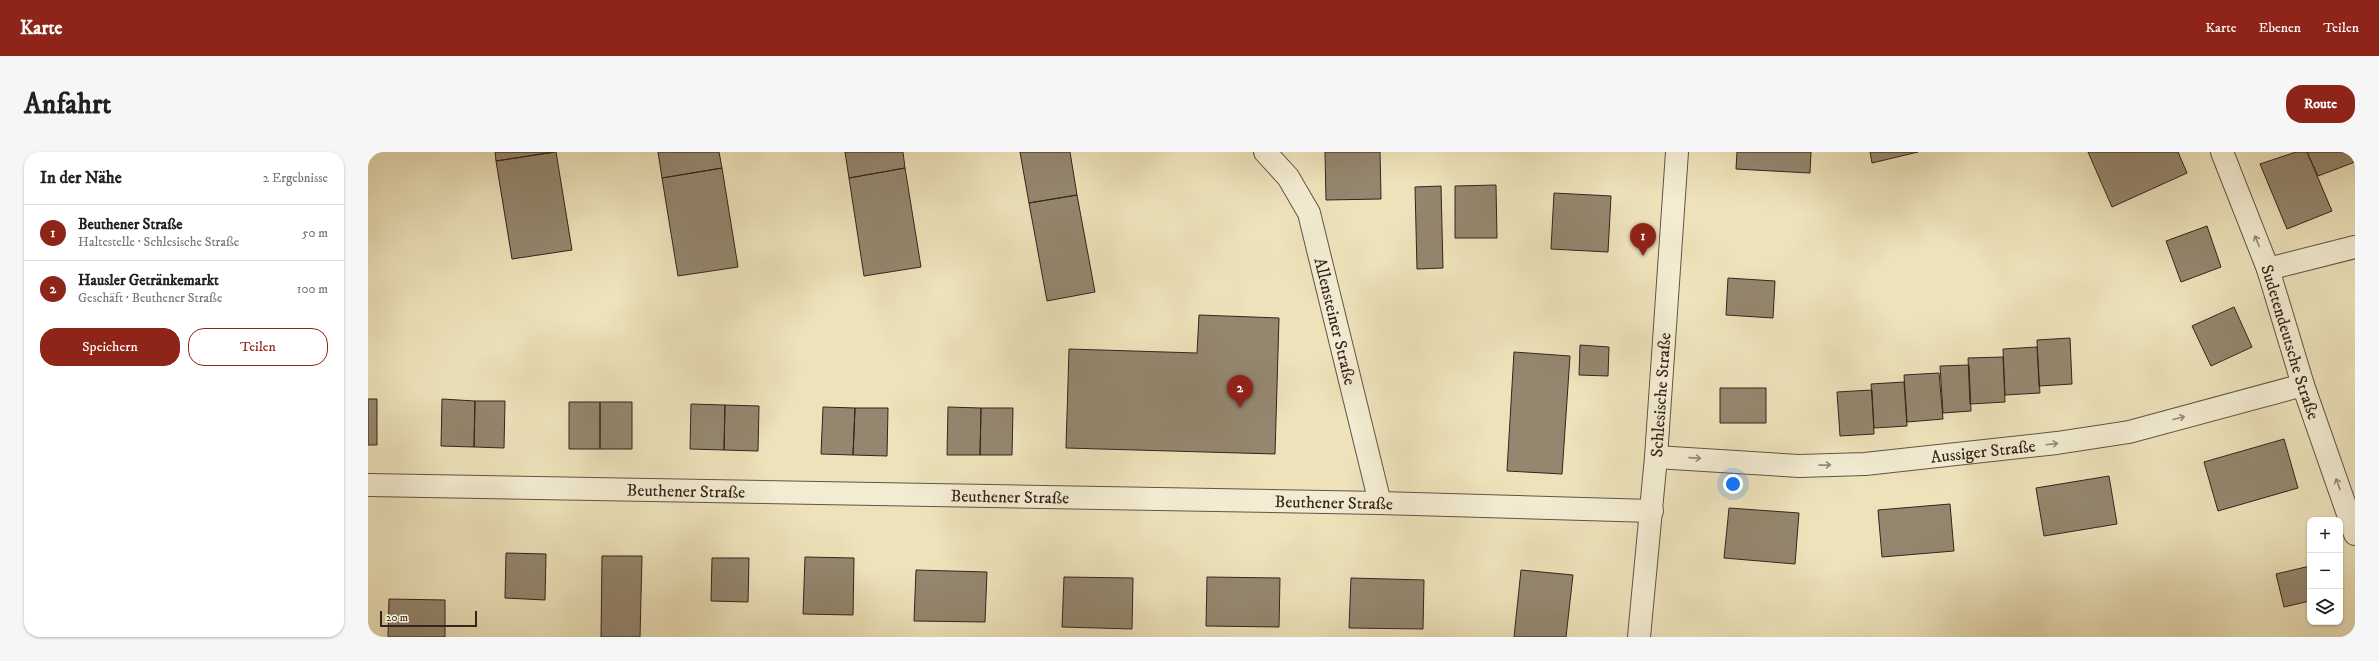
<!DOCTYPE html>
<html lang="de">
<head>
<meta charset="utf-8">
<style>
  body { margin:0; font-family:"IM FELL DW Pica",serif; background:#f6f6f6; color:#202124 }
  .controls { position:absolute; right:12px; bottom:12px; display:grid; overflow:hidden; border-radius:8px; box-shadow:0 1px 3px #0004 }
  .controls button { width:36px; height:36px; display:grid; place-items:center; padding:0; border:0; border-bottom:1px solid #e0e0e0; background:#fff; color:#202124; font:20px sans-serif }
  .scale { position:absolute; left:12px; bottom:10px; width:97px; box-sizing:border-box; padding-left:4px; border:2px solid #34241d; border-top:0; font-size:11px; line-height:14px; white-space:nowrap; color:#34241d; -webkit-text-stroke:3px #f3ecd2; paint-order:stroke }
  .you { position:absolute; left:1365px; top:332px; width:14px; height:14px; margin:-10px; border:3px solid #fff; border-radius:50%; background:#1a73e8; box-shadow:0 0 0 6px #1a73e833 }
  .badge { display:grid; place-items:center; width:26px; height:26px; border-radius:50%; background:#8f2418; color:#fff; font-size:13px; font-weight:700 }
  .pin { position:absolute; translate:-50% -33px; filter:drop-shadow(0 1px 2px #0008) }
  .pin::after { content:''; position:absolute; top:21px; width:14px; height:12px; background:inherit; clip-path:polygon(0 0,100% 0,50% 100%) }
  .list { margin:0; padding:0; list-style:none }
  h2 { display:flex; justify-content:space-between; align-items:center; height:52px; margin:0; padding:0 16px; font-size:17px }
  h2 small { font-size:13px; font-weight:400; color:#757577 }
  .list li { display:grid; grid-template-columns:26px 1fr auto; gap:12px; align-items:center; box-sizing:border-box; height:56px; padding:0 16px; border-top:1px solid #e0e0e0 }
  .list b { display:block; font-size:15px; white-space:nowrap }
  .list p { margin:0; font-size:13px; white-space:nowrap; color:#757577 }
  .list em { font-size:13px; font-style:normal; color:#757577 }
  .actions { display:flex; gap:8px; padding:12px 16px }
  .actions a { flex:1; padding:9px 0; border:1px solid #8f2418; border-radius:16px; text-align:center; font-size:14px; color:#8f2418 }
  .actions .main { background:#8f2418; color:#fff }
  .icon { flex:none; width:22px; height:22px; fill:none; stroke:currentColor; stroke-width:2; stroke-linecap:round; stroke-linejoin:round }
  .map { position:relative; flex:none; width:1987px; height:485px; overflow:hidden; border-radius:16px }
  header { display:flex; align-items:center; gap:24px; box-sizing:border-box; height:56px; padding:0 20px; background:#8f2418; color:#fff }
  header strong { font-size:19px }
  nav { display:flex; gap:22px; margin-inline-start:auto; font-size:14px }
  .intro { display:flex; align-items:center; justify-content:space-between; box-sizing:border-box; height:96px; padding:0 24px }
  h1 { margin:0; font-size:28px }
  .button { padding:10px 18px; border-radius:16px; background:#8f2418; color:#fff; font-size:14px; font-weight:700 }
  main { display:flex; gap:24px; padding:0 24px }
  aside { flex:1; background:#fff; border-radius:16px; box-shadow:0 1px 3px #0004 }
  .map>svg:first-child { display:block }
</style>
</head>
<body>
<header>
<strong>Karte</strong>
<nav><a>Karte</a><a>Ebenen</a><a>Teilen</a></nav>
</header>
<div class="intro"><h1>Anfahrt</h1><a class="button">Route</a></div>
<main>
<aside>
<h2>In der Nähe<small>2 Ergebnisse</small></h2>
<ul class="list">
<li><span class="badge">1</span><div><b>Beuthener Straße</b><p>Haltestelle · Schlesische Straße</p></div><em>50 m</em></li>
<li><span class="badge">2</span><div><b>Hausler Getränkemarkt</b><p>Geschäft · Beuthener Straße</p></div><em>100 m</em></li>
</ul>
<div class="actions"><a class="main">Speichern</a><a>Teilen</a></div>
</aside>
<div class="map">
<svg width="1987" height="485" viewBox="0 0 1987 485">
  <rect width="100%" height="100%" fill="#ede2ba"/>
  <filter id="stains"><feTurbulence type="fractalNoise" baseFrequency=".005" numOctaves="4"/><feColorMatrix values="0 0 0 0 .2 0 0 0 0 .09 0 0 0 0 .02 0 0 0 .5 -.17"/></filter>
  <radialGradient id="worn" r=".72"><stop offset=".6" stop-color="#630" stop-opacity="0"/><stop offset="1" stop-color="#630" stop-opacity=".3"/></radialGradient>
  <path fill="#94876f" stroke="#34241d" d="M127 0H185L128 9Z
    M188 0 204 98 144 107 128 9Z
    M290 0H351L354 16 294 26Z
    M477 0H535L537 16 481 26Z
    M652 0H702L709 43 661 51Z
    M957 0H1012L1013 47 958 48Z
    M1369 0H1443L1442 21 1368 17Z
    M1502 0H1550L1504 11Z
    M1720 0H1810L1819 21 1744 55Z
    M1928 0H1939L1964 59 1919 77 1892 12Z
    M1939 0H1987V10L1950 24Z
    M354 16 370 115 310 124 294 26Z
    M537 16 553 115 496 124 481 26Z
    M1128 33 1129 86H1087V34Z
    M1073 34 1075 116 1049 117 1047 35Z
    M1186 41 1243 44 1240 100 1183 97Z
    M709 43 727 140 679 149 661 51Z
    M1839 74 1853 115 1813 130 1798 89Z
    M1360 126 1407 129 1405 166 1358 163Z
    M1866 155 1884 195 1843 214 1824 174Z
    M831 163 911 166 907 302 698 296 701 197 829 201Z
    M1702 186 1704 232 1671 234 1669 188Z
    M1212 193 1241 195 1240 224 1211 223Z
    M1669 195 1672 241 1637 243 1635 197Z
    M1146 200 1202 204 1194 322 1139 319Z
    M1635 205 1637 250 1602 252 1600 206Z
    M1601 213 1603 259 1575 261 1572 214Z
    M1571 221 1575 267 1539 270 1536 223Z
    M1536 230 1539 274 1506 276 1503 232Z
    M1352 236H1398V271H1352Z
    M1504 238 1506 282 1472 284 1469 240Z
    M0 247H9V293H0Z
    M74 247 107 249 106 295 73 294Z
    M107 249H137L136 296 106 295Z
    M201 250H232V297H201Z
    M232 250H264V297H232Z
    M323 252 357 253 356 298 322 297Z
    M357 253 391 254 390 299 356 298Z
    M455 255 487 256 485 303 453 302Z
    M580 255 613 256 612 303H579Z
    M487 256H520L519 304 485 303Z
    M613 256H645L644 303H612Z
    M1916 287 1930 336 1850 359 1836 310Z
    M1741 324 1749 372 1676 384 1668 336Z
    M1582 352 1586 399 1514 405 1510 358Z
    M1361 356 1431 361 1427 412 1356 406Z
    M138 401 178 402 177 448 137 446Z
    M234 404H274L272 485H233Z
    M437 405 486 406 485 463 435 462Z
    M344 406H381L380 450 343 449Z
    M1942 414V449L1916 455 1908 422Z
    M548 418 619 420 617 470 546 469Z
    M1153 418 1205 423 1198 485H1146Z
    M696 425 765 426 764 477 694 475Z
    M839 425 912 426 911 475 838 474Z
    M983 426 1056 428 1055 477 981 476Z
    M21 447 77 448V485H20Z"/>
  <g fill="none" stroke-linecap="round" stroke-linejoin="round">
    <defs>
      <g id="minor">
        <path id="s1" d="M897 0 920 25 941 61 1012 351"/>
        <path id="s2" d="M1854 0 1900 117 1935 233 1987 382"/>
        <path d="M1900 117 1987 95"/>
        <path id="s3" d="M1288 305 1431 314 1497 312 1689 291 1761 280 1935 233"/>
        <path id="s4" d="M0 333 1012 351 1284 359"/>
      </g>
      <g id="tertiary">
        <path id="s5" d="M1271 485 1288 305 1309 0"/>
      </g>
    </defs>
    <use href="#minor" stroke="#625444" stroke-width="24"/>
    <use href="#tertiary" stroke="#625444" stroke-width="24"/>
    <use href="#minor" stroke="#f3ecd2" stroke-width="22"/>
    <use href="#tertiary" stroke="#f3ecd2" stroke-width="22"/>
  </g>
  <defs><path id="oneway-shaft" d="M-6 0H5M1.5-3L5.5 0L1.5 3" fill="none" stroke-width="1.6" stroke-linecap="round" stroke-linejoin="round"/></defs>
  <g stroke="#948878">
    <use href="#oneway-shaft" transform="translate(1889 89) rotate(-112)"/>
    <use href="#oneway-shaft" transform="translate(1811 266) rotate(-15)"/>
    <use href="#oneway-shaft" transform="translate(1684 292) rotate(-7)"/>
    <use href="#oneway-shaft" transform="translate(1327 306) rotate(4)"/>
    <use href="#oneway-shaft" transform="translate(1457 313) rotate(-1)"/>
    <use href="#oneway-shaft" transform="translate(1970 332) rotate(-110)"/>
  </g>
  <g text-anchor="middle" stroke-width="4" stroke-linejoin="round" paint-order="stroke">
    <g font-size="17" fill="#34241d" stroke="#f3ecd2">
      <text dy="6" stroke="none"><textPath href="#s1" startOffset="187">Allensteiner Straße</textPath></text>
      <text dy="6" stroke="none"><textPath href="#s2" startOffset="202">Sudetendeutsche Straße</textPath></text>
      <text dy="6" stroke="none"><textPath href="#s5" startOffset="243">Schlesische Straße</textPath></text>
      <text dy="6" stroke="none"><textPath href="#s3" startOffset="328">Aussiger Straße</textPath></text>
      <text dy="6" stroke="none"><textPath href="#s4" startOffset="318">Beuthener Straße</textPath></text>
      <text dy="6" stroke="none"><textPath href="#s4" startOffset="642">Beuthener Straße</textPath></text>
      <text dy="6" stroke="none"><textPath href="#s4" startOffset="966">Beuthener Straße</textPath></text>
    </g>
  </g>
  <rect width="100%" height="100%" filter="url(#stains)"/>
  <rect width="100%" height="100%" fill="url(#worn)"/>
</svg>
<div class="controls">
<button>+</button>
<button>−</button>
<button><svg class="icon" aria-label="layers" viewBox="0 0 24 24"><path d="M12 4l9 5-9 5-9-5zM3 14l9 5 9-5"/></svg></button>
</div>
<div class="scale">20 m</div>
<div class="you"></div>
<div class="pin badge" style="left:1275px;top:104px">1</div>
<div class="pin badge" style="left:872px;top:256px">2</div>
</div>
</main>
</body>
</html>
